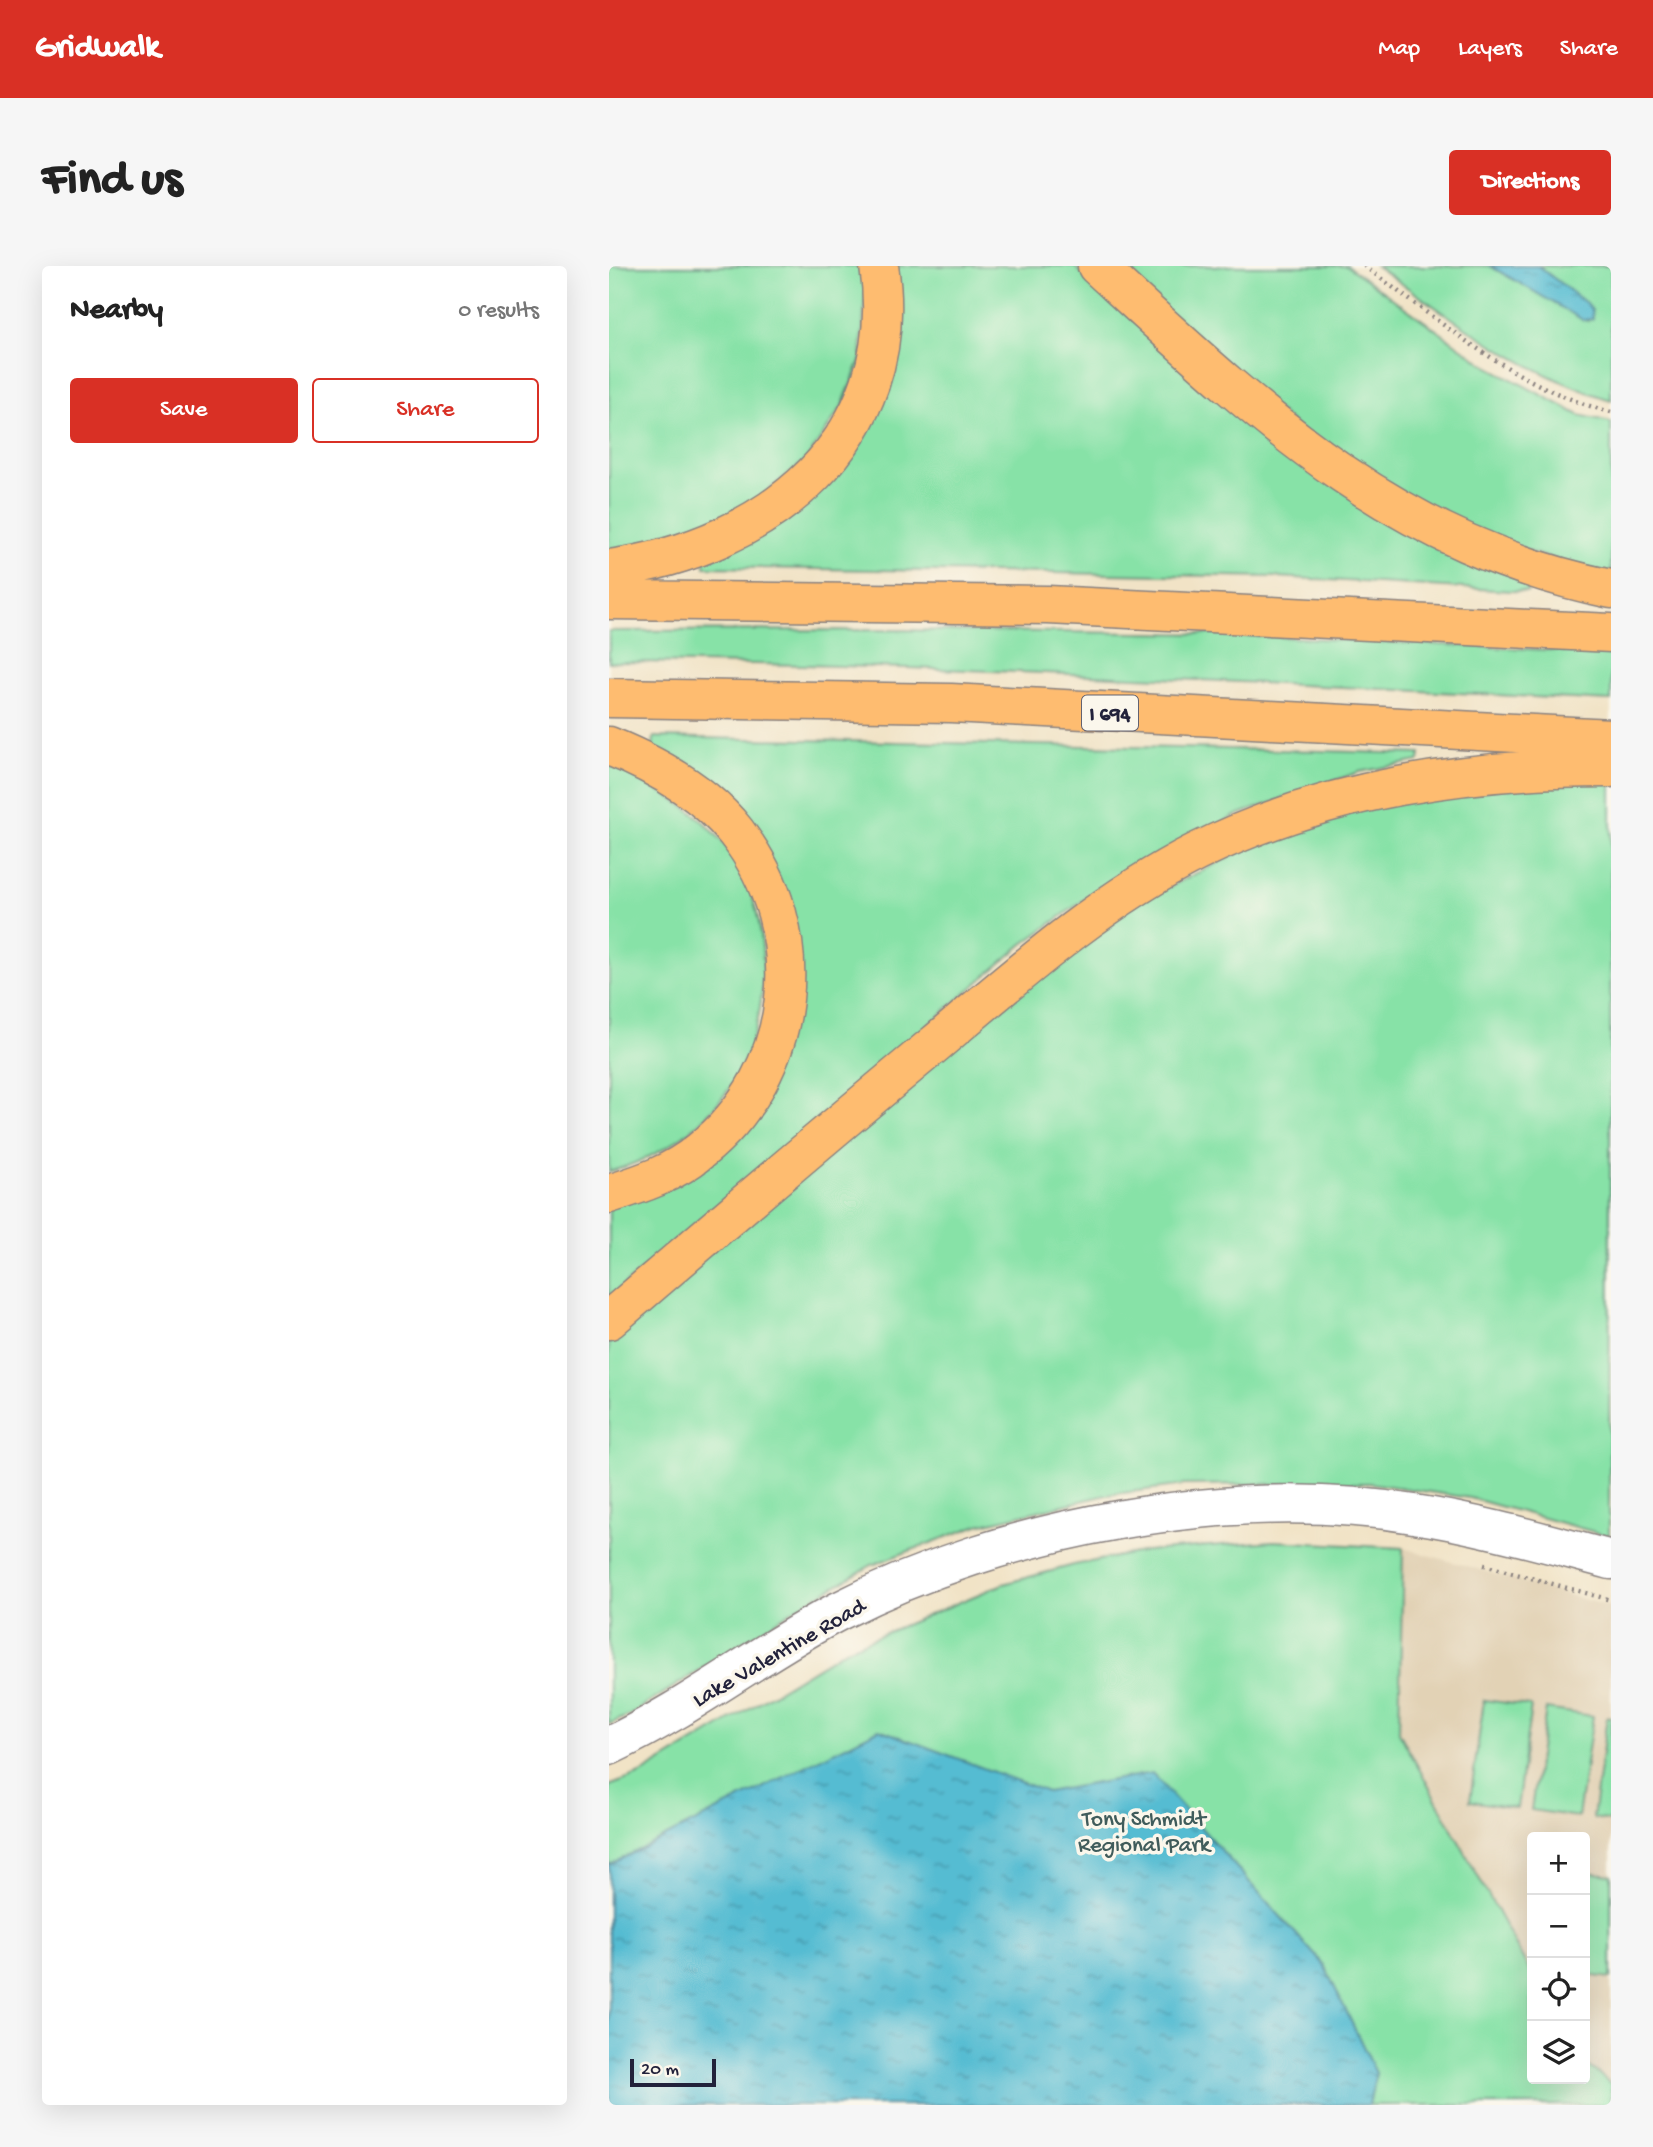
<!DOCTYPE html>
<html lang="en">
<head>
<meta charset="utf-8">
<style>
  body { margin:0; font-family:"Gochi Hand",sans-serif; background:#f6f6f6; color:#222 }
  .controls { position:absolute; right:21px; bottom:21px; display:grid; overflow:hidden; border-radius:7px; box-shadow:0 7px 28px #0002 }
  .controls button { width:63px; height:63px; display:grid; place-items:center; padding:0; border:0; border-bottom:2px solid #e0e0e0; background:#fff; color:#222; font:35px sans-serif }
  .scale { position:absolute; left:21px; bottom:18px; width:86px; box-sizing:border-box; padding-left:7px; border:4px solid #22223b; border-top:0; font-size:19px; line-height:24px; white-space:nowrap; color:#22223b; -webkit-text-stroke:5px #fbf7ec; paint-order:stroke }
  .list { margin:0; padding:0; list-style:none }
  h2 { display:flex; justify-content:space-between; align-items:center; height:91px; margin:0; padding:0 28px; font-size:30px }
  h2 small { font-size:23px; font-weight:400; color:#767676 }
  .actions { display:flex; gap:14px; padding:21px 28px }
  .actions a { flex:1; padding:16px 0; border:2px solid #d93025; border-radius:7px; text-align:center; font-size:24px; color:#d93025 }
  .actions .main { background:#d93025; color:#fff }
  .icon { flex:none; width:38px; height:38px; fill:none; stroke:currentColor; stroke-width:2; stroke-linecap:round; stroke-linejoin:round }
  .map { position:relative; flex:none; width:1002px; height:1839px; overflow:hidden; border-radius:7px }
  header { display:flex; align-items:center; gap:42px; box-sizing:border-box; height:98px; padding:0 35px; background:#d93025; color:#fff }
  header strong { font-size:33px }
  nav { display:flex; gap:38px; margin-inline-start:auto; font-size:24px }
  .intro { display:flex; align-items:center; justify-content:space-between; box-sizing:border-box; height:168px; padding:0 42px }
  h1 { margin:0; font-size:49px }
  .button { padding:18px 32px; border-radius:7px; background:#d93025; color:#fff; font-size:24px; font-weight:700 }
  main { display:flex; gap:42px; padding:0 42px }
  aside { flex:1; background:#fff; border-radius:7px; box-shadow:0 7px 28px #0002 }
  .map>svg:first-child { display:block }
</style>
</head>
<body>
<header>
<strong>Gridwalk</strong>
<nav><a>Map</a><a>Layers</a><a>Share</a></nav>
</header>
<div class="intro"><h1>Find us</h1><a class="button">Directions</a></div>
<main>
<aside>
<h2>Nearby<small>0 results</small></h2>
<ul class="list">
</ul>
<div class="actions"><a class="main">Save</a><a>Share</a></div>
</aside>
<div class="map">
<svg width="1002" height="1839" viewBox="0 0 1002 1839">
  <defs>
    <pattern id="water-ripples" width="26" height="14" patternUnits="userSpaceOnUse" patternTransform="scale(1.75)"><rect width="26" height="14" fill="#55bcd2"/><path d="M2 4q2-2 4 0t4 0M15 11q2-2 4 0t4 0" fill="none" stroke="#4698ac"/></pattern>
  </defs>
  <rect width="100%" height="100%" fill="#fbf7ec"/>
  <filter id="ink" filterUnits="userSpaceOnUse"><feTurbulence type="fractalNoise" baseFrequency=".0143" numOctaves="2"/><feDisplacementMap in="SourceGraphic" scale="14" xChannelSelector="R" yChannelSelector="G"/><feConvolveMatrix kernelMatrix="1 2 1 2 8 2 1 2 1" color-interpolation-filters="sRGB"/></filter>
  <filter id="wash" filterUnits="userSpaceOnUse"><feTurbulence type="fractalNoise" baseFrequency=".00686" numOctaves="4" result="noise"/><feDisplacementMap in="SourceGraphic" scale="28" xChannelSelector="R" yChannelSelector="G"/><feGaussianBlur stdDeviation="1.57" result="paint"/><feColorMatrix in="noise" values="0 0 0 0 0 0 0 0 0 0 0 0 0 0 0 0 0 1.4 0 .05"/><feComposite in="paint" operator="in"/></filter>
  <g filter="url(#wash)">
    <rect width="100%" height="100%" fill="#f1e3c6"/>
    <path fill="#e2d2b5" d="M794 1282 1002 1341V1818L976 1797V1571H923V1709L790 1466Z"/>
    <path fill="#87e2a7" stroke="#548271" stroke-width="2" d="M0 0H258L252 92 232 142 198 193 130 248 0 290Z
      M286 0H465L637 156 918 316 919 326 669 311 96 301V293L202 231Z
      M505 0H738L878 100 970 149 1002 156V311L866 269 700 172Z
      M767 0H881L979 55 983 44 929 0H1002V134C914 108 842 51 767 0Z
      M275 364 609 368 1002 387V435C668 418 334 398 0 396V365Z
      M45 471 712 485 811 488 810 495 750 506 628 549 490 623 414 678 0 1032V939L140 851 182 653 44 482Z
      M0 497C48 524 89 540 122 587 169 655 164 773 110 836 81 871 42 894 0 906Z
      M1002 507 1000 1270 861 1232 760 1217 575 1219 498 1229 369 1259 263 1299 189 1341 19 1450 0 1458V1066L486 657 719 543Z
      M664 1275 794 1282 790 1466 923 1709V1813H976V1797L1002 1818V1839H0V1520L32 1508 238 1383 394 1318 465 1299 537 1285Z
      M875 1434 922 1440 908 1542 861 1535Z
      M937 1443 984 1450 969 1551 922 1544Z
      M998 1451 1002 1452V1555L984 1552Z
      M978 1606 1002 1609V1712L976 1709Z"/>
    <path fill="url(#water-ripples)" stroke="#3c6f86" stroke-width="2" d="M881 0H929L977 37 983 44 984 53 974 54Z
      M270 1463 438 1526 543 1507 715 1699 767 1807 760 1839H0V1599Z"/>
  </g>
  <g filter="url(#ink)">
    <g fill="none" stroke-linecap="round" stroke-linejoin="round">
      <defs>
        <path id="minor" d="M0 1480C81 1442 151 1386 230 1345 394 1261 622 1218 805 1248 871 1258 937 1277 1002 1294"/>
        <path id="highway" d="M488 0C647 146 782 278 1002 323
          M0 303C158 282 296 174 270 0
          M0 334 439 339 1002 367
          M0 432 342 437 1002 472
          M0 480C47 499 95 525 127 566 204 665 190 806 91 885 65 907 32 918 0 928
          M0 1054C108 961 216 869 326 778 408 709 491 635 588 586 718 522 859 502 1002 502"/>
      </defs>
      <use href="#minor" stroke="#8a8280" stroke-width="41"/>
      <use href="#highway" stroke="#8a8280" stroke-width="41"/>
      <path stroke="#8a8280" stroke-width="4.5" stroke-dasharray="2 5" stroke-linecap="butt" d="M755 0C831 55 909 123 1002 146
        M875 1299 1002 1334"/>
      <use href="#minor" stroke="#fff" stroke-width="38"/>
      <use href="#highway" stroke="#febc70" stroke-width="38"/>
    </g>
  </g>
  <g text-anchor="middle" stroke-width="7" stroke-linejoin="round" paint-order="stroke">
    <rect fill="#fbf7ec" stroke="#636270" stroke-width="2" x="473" y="429.5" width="56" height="35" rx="5"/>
    <g font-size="21" font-weight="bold" fill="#22223b">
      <text x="501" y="454">I 694</text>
    </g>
    <g font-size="23" fill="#22223b" stroke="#fbf7ec">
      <text transform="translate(169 1385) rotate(-30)" y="8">Lake Valentine Road</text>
    </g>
    <g font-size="23" fill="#405c5b" stroke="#fbf7ec">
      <text x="535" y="1559">Tony Schmidt<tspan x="535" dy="26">Regional Park</tspan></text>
    </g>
  </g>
</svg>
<div class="controls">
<button>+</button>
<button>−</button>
<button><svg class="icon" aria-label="locate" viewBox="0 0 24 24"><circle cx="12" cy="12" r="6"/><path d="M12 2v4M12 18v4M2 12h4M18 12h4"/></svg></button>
<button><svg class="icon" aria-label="layers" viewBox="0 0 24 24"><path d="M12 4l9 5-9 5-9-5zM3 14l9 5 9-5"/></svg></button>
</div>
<div class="scale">20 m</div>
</div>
</main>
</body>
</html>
